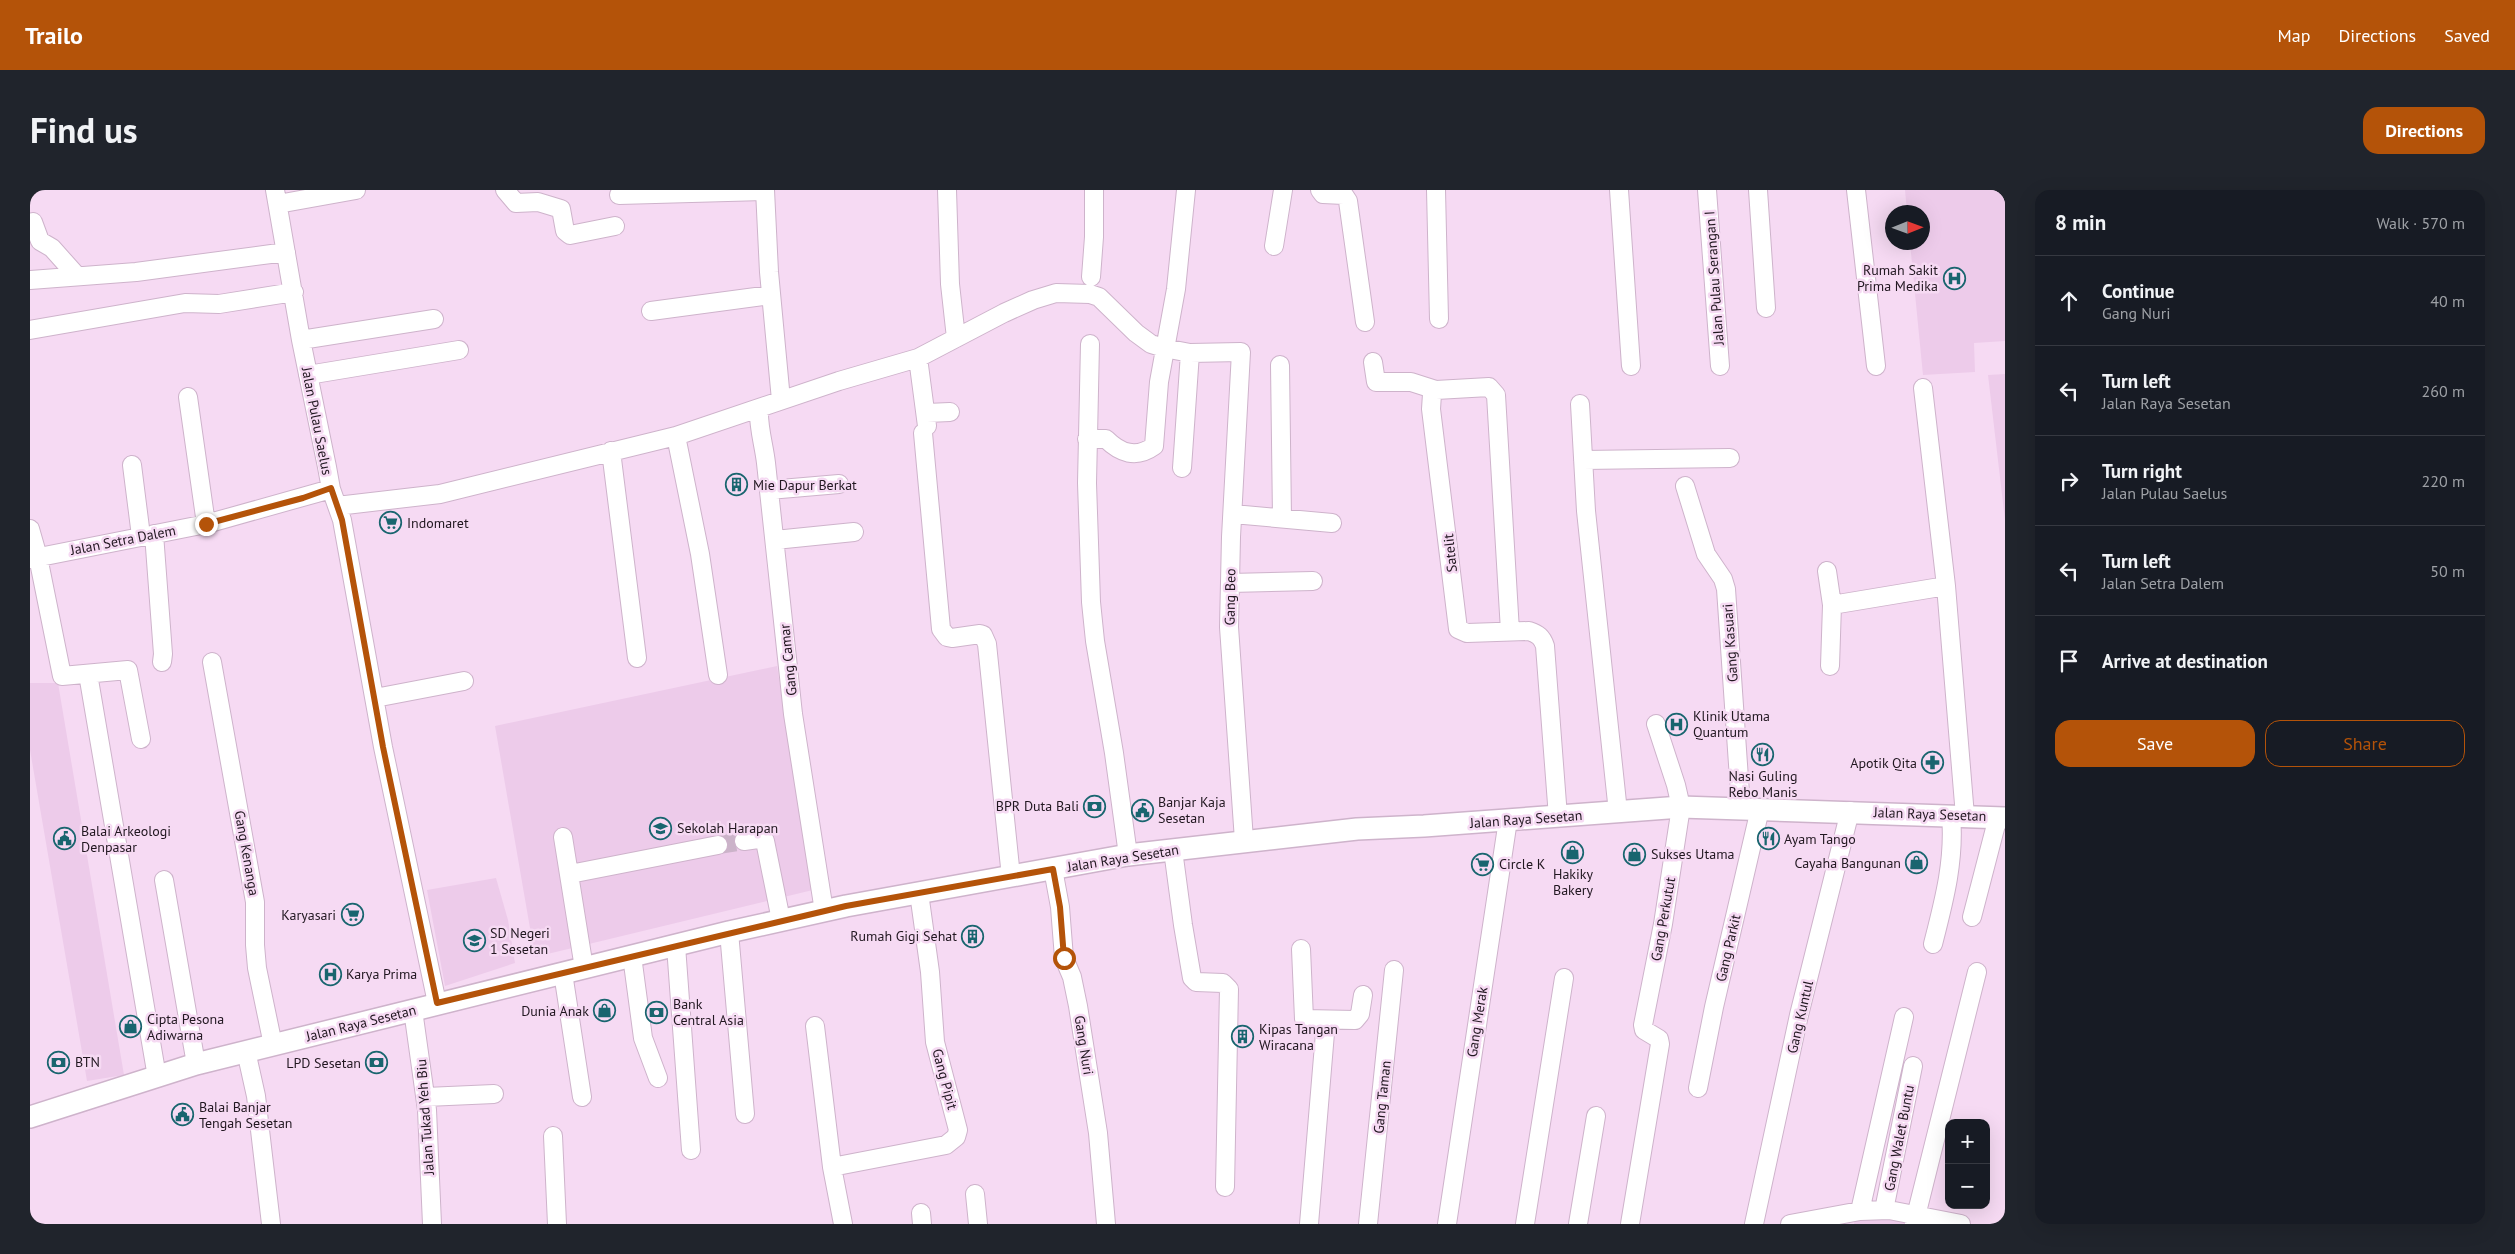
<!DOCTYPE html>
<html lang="en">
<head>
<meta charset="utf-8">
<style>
  body { margin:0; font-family:"PT Sans",sans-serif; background:#20242c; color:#f1f3f6 }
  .controls { position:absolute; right:15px; bottom:15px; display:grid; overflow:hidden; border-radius:10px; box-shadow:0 5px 20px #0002 }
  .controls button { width:45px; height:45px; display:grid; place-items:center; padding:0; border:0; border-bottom:1px solid #363941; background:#171b24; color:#f1f3f6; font:25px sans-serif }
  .compass { position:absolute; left:1855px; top:15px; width:45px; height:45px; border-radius:50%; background:#171b24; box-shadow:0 5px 20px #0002; rotate:89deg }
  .stop { position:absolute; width:15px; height:15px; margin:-11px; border:4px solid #b45309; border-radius:50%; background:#fff }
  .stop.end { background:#b45309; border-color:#fff; box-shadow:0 1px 5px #0008 }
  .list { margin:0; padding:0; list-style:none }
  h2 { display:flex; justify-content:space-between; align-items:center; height:65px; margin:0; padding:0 20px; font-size:21px }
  h2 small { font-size:16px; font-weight:400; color:#9ea1a6 }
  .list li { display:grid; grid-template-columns:32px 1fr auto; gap:15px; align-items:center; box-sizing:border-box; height:90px; padding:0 20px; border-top:1px solid #363941 }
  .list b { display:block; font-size:19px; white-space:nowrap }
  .list p { margin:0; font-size:16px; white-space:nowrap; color:#9ea1a6 }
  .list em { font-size:16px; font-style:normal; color:#9ea1a6 }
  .actions { display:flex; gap:10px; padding:15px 20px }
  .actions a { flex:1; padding:11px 0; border:1px solid #b45309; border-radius:15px; text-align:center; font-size:18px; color:#b45309 }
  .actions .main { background:#b45309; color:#fff }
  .icon { flex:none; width:28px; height:28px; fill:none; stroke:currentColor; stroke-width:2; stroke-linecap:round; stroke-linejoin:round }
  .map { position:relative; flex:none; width:1975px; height:1034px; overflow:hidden; border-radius:15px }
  header { display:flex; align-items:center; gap:30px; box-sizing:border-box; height:70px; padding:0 25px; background:#b45309; color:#fff }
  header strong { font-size:24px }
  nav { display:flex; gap:28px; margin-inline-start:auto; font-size:18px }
  .intro { display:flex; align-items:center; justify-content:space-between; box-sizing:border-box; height:120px; padding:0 30px }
  h1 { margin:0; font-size:35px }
  .button { padding:12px 22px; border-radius:15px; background:#b45309; color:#fff; font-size:18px; font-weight:700 }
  main { display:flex; gap:30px; padding:0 30px }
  aside { flex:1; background:#171b24; border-radius:15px; box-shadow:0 5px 20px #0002 }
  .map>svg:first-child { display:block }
</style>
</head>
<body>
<header>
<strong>Trailo</strong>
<nav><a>Map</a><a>Directions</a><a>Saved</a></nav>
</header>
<div class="intro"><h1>Find us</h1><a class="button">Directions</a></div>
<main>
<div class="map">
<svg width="1975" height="1034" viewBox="0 0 1975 1034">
  <rect width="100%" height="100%" fill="#f6daf3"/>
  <path fill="#edcbea" d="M1875 0H1975V151L1944 153 1945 182 1893 185 1880 53 1892 52V22H1877Z
    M1975 184V330L1958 185Z
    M747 476 760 558 787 699 505 767 465 536Z
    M0 493H28L94 885 57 891 0 560Z
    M466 688 478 730 485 773 415 796 397 700Z
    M1857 1026 1881 1032 1880 1034H1824L1825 1029Z"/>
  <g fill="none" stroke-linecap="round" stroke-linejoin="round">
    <path stroke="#cbb3c9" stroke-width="18" stroke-dasharray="18 9" stroke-linecap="butt" d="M688 655 714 651"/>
    <defs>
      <path id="minor" d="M245 0 271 150 297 277 301 299 312 330 353 557 407 813
        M475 0 486 13 508 12 531 19 535 41 540 45 585 36
        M735 0 739 82 751 210
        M917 0 920 94 926 148
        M1290 0 1293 4 1314 5 1318 11 1335 132
        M1406 0 1409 129
        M1589 0 1601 176
        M1677 0 1690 176
        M1728 0 1736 118
        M1826 0 1846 176
        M589 5 735 1
        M248 14 326 0
        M3 32 10 51 22 58 47 86
        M1244 56 1253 0
        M1061 87 1064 47V0
        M0 90 106 82 256 62
        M621 121 741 105
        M0 140 155 113 189 114 264 102
        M271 150 404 129
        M1060 154 1057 293 1061 412 1065 451 1084 563 1098 665
        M888 168 897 236
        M1343 172 1346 192H1381L1406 200 1459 197 1466 205 1480 441
        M1250 175 1252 328
        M278 185 429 160
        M1893 198 1916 396 1935 626
        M1406 200 1402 204 1401 219 1428 439 1437 443 1499 441C1508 444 1512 447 1515 456L1528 627
        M158 207 176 334
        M1550 214 1556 321 1588 622
        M729 219C728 237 734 255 736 273L763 524 794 721
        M897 223 920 222
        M893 243 911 439 917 447 922 448 950 444 953 445 957 454 981 687
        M646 246 670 364 688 485
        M1057 249H1076C1090 263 1106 269 1124 256L1129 192 1146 99 1156 0
        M581 261 607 468
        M1553 270 1700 268
        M102 275 111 346
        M1152 278 1160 163
        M1655 296 1676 364 1693 389 1696 399 1711 618
        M739 300 809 294
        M307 316 410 304 646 246 809 191 888 168 974 123 1003 110 1026 103 1060 104 1069 107 1106 143 1121 154 1134 158 1160 163 1211 162 1201 347 1199 437 1214 650
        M1203 324 1302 333
        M0 339 8 367 32 486 98 480 111 549
        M124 344 133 464 132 472
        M745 350 824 342
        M0 369 176 334 301 299
        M1797 381 1802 415 1800 476
        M1200 393 1283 391
        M1802 415 1916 396
        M182 472 225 712V755L227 778 243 855
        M58 484 127 887
        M345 508 434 491
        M533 647 554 778
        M714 651 728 649 735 651 751 730
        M1143 660 1153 735 1162 788 1166 792 1193 793 1199 799 1195 997
        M1023 679 1030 717 1034 768 1042 787 1048 816 1068 943 1076 1034
        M540 684 688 655
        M134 690 166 874
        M1942 727 1968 627
        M699 742 715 924
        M1903 754C1914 711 1925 670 1921 625
        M646 756 661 960
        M1271 759 1274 829 1325 830 1330 824 1333 805
        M602 766 613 848 628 888
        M533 783 552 907
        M383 820 397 920 402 1034
        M785 836 802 977 813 1034
        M216 861 226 906 241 1034
        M1668 898 1684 817 1730 619
        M396 907 464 904
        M523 946 527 1034
        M802 977 916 955 926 947 928 940 905 852 900 782 889 703
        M945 1004 948 1034
        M1854 1020 1883 876
        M1830 1021 1874 827
        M891 1023 892 1034
        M1279 1034 1296 831
        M1338 1034 1364 780
        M1417 1034 1478 630
        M1495 1034 1534 788
        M1548 1034 1566 926
        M1600 1034 1630 854 1629 849 1614 840 1613 835 1633 734 1651 617 1646 595 1626 534
        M1724 1034 1769 825 1820 621
        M1760 1034 1830 1021 1859 1020 1931 1034
        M1884 1034 1947 782"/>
      <path id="major" d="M0 927 166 874 699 742 816 716 1098 665 1327 639 1394 636 1651 617 1975 628"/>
    </defs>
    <use href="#minor" stroke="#ceb3cb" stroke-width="20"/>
    <use href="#major" stroke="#ceb3cb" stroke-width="24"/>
    <use href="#minor" stroke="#fff" stroke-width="18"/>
    <use href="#major" stroke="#fff" stroke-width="21"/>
  </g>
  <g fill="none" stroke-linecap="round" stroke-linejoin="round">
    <path stroke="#b45309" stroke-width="6" d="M176 334 273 308 301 298 312 330 353 557 407 813 816 716 1023 679 1030 717 1034 768"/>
  </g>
  <defs>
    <symbol id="hospital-ring" viewBox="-11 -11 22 22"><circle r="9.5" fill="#f6daf3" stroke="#19656f" stroke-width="1.5"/><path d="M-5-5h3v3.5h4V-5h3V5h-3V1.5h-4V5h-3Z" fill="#19656f"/></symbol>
    <symbol id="building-ring" viewBox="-11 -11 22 22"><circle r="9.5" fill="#f6daf3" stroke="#19656f" stroke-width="1.5"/><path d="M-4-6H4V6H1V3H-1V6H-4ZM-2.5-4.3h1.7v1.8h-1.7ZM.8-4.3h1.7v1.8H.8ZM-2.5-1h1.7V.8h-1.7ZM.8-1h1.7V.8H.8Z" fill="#19656f"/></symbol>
    <symbol id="supermarket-ring" viewBox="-11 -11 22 22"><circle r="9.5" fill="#f6daf3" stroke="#19656f" stroke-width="1.5"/><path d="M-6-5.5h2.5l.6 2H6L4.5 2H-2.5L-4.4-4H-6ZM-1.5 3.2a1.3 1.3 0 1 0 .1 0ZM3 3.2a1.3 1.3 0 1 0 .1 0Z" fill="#19656f"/></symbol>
    <symbol id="restaurant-ring" viewBox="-11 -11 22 22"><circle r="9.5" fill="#f6daf3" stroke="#19656f" stroke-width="1.5"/><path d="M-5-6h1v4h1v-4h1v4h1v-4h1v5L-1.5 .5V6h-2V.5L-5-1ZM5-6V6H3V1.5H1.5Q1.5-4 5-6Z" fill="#19656f"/></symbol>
    <symbol id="pharmacy-ring" viewBox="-11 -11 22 22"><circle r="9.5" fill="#f6daf3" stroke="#19656f" stroke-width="1.5"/><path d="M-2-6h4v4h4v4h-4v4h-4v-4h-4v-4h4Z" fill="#19656f"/></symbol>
    <symbol id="bank-ring" viewBox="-11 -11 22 22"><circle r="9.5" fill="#f6daf3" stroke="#19656f" stroke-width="1.5"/><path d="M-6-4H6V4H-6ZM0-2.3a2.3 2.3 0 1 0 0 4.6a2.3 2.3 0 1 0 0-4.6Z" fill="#19656f"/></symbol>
    <symbol id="civic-ring" viewBox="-11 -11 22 22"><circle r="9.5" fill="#f6daf3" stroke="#19656f" stroke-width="1.5"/><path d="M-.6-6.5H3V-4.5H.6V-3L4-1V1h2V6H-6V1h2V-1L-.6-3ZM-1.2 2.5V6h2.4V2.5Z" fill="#19656f"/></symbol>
    <symbol id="school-ring" viewBox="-11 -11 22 22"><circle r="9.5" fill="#f6daf3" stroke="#19656f" stroke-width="1.5"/><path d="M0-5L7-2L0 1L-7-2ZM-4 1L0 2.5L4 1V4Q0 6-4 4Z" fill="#19656f"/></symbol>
    <symbol id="shop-ring" viewBox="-11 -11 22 22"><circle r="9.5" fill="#f6daf3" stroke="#19656f" stroke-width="1.5"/><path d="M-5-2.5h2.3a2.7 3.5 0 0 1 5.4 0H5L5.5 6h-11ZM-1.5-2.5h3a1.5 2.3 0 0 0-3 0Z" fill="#19656f"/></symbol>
  </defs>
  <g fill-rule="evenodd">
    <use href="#hospital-ring" x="1912" y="76" width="25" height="25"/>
    <use href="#building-ring" x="694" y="282" width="25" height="25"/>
    <use href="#supermarket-ring" x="348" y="320" width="25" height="25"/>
    <use href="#hospital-ring" x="1634" y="522" width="25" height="25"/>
    <use href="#restaurant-ring" x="1720" y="552" width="25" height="25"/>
    <use href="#pharmacy-ring" x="1890" y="560" width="25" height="25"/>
    <use href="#bank-ring" x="1052" y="604" width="25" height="25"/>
    <use href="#civic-ring" x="1100" y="608" width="25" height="25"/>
    <use href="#school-ring" x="618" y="626" width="25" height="25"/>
    <use href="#civic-ring" x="22" y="636" width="25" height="25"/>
    <use href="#restaurant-ring" x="1726" y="636" width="25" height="25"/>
    <use href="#shop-ring" x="1530" y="650" width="25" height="25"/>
    <use href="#shop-ring" x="1592" y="652" width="25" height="25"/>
    <use href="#shop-ring" x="1874" y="660" width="25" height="25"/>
    <use href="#supermarket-ring" x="1440" y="662" width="25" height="25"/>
    <use href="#supermarket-ring" x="310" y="712" width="25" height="25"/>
    <use href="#building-ring" x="930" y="734" width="25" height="25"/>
    <use href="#school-ring" x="432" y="738" width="25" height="25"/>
    <use href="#hospital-ring" x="288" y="772" width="25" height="25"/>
    <use href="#shop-ring" x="562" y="808" width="25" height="25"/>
    <use href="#bank-ring" x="614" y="810" width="25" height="25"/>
    <use href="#shop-ring" x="88" y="824" width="25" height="25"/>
    <use href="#building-ring" x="1200" y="834" width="25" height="25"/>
    <use href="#bank-ring" x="16" y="860" width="25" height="25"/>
    <use href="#bank-ring" x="334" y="860" width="25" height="25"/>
    <use href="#civic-ring" x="140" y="912" width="25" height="25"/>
  </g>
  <g text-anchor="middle" stroke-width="5" stroke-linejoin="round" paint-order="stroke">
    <g font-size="14" fill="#211720" stroke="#f6daf3" text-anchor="start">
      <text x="1908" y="85" text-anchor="end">Rumah Sakit<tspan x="1908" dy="16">Prima Medika</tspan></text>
      <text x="723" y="300">Mie Dapur Berkat</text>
      <text x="377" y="338">Indomaret</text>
      <text x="1663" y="531">Klinik Utama<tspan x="1663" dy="16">Quantum</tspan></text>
      <text x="1887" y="578" text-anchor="end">Apotik Qita</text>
      <text x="1733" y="591" text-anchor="middle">Nasi Guling<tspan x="1733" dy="16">Rebo Manis</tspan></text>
      <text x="1128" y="617">Banjar Kaja<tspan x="1128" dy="16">Sesetan</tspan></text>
      <text x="1049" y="621" text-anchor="end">BPR Duta Bali</text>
      <text x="647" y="643">Sekolah Harapan</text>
      <text x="51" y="646">Balai Arkeologi<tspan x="51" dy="16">Denpasar</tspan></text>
      <text x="1754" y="654">Ayam Tango</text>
      <text x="1621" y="669">Sukses Utama</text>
      <text x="1871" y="678" text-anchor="end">Cayaha Bangunan</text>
      <text x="1469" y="679">Circle K</text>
      <text x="1543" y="689" text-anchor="middle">Hakiky<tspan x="1543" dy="16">Bakery</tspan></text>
      <text x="306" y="730" text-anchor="end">Karyasari</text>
      <text x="460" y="748">SD Negeri<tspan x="460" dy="16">1 Sesetan</tspan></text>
      <text x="927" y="751" text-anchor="end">Rumah Gigi Sehat</text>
      <text x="316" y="789">Karya Prima</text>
      <text x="643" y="819">Bank<tspan x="643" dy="16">Central Asia</tspan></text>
      <text x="559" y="826" text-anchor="end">Dunia Anak</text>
      <text x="117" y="834">Cipta Pesona<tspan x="117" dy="16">Adiwarna</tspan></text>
      <text x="1229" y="844">Kipas Tangan<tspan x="1229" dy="16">Wiracana</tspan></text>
      <text x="45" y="877">BTN</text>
      <text x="331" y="878" text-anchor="end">LPD Sesetan</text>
      <text x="169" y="922">Balai Banjar<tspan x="169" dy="16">Tengah Sesetan</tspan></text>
    </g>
    <g font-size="14" fill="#211720" stroke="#f6daf3">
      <text transform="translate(1684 88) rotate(-94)" y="5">Jalan Pulau Serangan I</text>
      <text transform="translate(287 231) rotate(79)" y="5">Jalan Pulau Saelus</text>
      <text transform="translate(93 350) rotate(-11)" y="5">Jalan Setra Dalem</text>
      <text transform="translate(1420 363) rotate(-96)" y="5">Satelit</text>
      <text transform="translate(1200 407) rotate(-89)" y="5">Gang Beo</text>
      <text transform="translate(1700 453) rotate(-94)" y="5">Gang Kasuari</text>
      <text transform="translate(758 470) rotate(-96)" y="5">Gang Camar</text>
      <text transform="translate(1900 624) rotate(2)" y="5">Jalan Raya Sesetan</text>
      <text transform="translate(1496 629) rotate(-4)" y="5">Jalan Raya Sesetan</text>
      <text transform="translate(217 663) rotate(80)" y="5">Gang Kenanga</text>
      <text transform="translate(1093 668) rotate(-9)" y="5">Jalan Raya Sesetan</text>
      <text transform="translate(1633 729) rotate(-80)" y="5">Gang Perkutut</text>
      <text transform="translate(1698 758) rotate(-77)" y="5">Gang Parkit</text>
      <text transform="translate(1770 827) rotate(-77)" y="5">Gang Kuntul</text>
      <text transform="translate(1447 832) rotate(-81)" y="5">Gang Merak</text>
      <text transform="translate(331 833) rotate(-14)" y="5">Jalan Raya Sesetan</text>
      <text transform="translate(1054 855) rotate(81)" y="5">Gang Nuri</text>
      <text transform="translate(915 889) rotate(75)" y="5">Gang Pipit</text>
      <text transform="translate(1352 907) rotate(-84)" y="5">Gang Taman</text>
      <text transform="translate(395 927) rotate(-94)" y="5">Jalan Tukad Yeh Biu</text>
      <text transform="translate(1869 948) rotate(-79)" y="5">Gang Walet Buntu</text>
    </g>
  </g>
</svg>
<div class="controls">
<button>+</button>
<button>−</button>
</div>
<svg class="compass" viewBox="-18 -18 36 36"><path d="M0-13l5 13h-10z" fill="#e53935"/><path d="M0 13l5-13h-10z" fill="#9ea1a6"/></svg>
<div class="stop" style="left:1034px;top:768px"></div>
<div class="stop end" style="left:176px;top:334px"></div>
</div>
<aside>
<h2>8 min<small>Walk · 570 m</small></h2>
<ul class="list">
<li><svg class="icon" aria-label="ahead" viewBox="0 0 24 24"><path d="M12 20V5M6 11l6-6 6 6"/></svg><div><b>Continue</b><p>Gang Nuri</p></div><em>40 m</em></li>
<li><svg class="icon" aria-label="left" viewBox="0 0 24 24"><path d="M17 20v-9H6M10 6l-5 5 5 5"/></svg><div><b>Turn left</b><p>Jalan Raya Sesetan</p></div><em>260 m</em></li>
<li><svg class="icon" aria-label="right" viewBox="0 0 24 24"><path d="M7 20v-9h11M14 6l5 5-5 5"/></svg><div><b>Turn right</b><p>Jalan Pulau Saelus</p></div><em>220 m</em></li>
<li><svg class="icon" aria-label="left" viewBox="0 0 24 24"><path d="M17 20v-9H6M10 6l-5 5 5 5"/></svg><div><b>Turn left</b><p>Jalan Setra Dalem</p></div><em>50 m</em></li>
<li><svg class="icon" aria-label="arrive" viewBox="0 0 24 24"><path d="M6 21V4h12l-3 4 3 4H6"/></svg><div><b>Arrive at destination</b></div></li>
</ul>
<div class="actions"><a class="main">Save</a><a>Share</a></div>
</aside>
</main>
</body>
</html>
